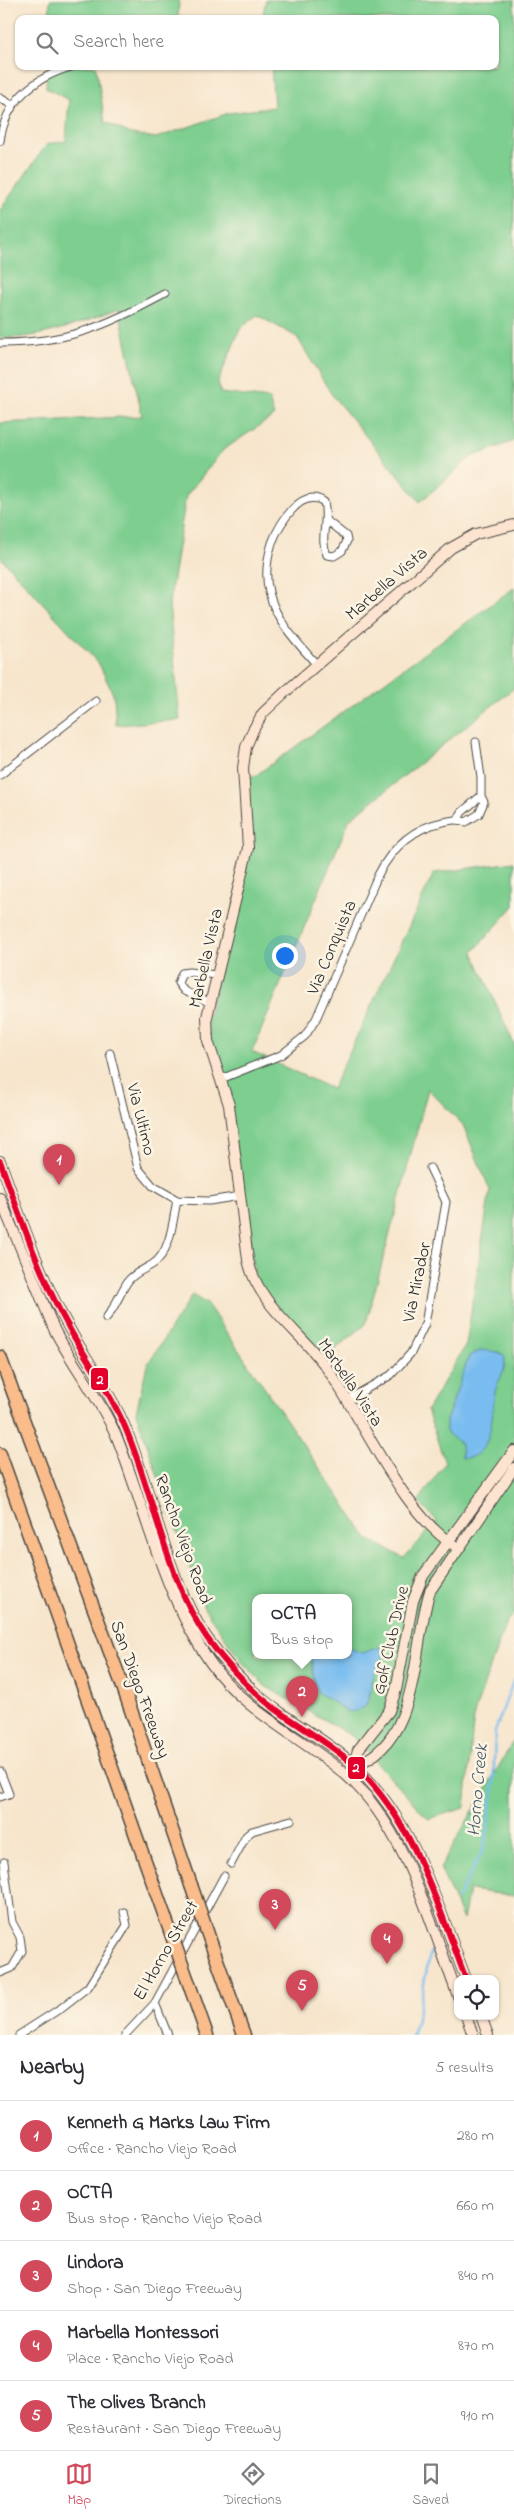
<!DOCTYPE html>
<html lang="en">
<head>
<meta charset="utf-8">
<style>
  body { margin:0; font-family:"Indie Flower",sans-serif; background:#f2f2f3; color:#2b2b33 }
  .controls { position:absolute; right:15px; bottom:15px; display:grid; overflow:hidden; border-radius:10px; box-shadow:0 1px 4px #0004 }
  .controls button { width:45px; height:45px; display:grid; place-items:center; padding:0; border:0; border-bottom:1px solid #e1e1e2; background:#fff; color:#2b2b33; font:25px sans-serif }
  .you { position:absolute; left:284px; top:955px; width:18px; height:18px; margin:-12px; border:4px solid #fff; border-radius:50%; background:#1a73e8; box-shadow:0 0 0 8px #1a73e833 }
  .badge { display:grid; place-items:center; width:32px; height:32px; border-radius:50%; background:#d1495b; color:#fff; font-size:16px; font-weight:700 }
  .pin { position:absolute; translate:-50% -41px; filter:drop-shadow(0 1px 2px #0008) }
  .pin::after { content:''; position:absolute; top:26px; width:18px; height:15px; background:inherit; clip-path:polygon(0 0,100% 0,50% 100%) }
  .popup { position:absolute; left:252px; top:1594px; width:100px; height:65px; box-sizing:border-box; display:grid; place-content:center; border-radius:10px; background:#fff; filter:drop-shadow(0 1px 4px #0005); font-size:16px; white-space:nowrap; color:#7c7c81 }
  .popup b { font-size:19px; color:#2b2b33 }
  .popup::after { content:''; position:absolute; left:50%; top:100%; margin-left:-10px; border:10px solid transparent; border-top-color:#fff }
  .list { margin:0; padding:0; list-style:none }
  h2 { display:flex; justify-content:space-between; align-items:center; height:65px; margin:0; padding:0 20px; font-size:21px }
  h2 small { font-size:16px; font-weight:400; color:#7c7c81 }
  .list li { display:grid; grid-template-columns:32px 1fr auto; gap:15px; align-items:center; box-sizing:border-box; height:70px; padding:0 20px; border-top:1px solid #e1e1e2 }
  .list b { display:block; font-size:19px; white-space:nowrap }
  .list p { margin:0; font-size:16px; white-space:nowrap; color:#7c7c81 }
  .list em { font-size:16px; font-style:normal; color:#7c7c81 }
  .icon { flex:none; width:28px; height:28px; fill:none; stroke:currentColor; stroke-width:2; stroke-linecap:round; stroke-linejoin:round }
  .map { position:relative; flex:none; width:514px; height:2035px; overflow:hidden }
  .search { position:absolute; background:#fff; box-shadow:0 1px 4px #0004; left:15px; right:15px; top:15px; height:55px; display:flex; align-items:center; gap:12px; box-sizing:border-box; padding:0 18px; border-radius:10px; color:#7c7c81; font-size:19px }
  .sheet { height:415px; background:#fff }
  nav { display:flex; justify-content:space-around; align-items:center; box-sizing:border-box; height:70px; border-top:1px solid #e1e1e2; background:#fff; font-size:14px; color:#7c7c81 }
  nav a { display:grid; justify-items:center; gap:2px }
  nav .on { color:#d1495b }
  .map>svg:first-child { display:block }
</style>
</head>
<body>
<div class="map">
<svg width="514" height="2035" viewBox="0 0 514 2035">
  <rect width="100%" height="100%" fill="#fcf5e5"/>
  <filter id="ink" filterUnits="userSpaceOnUse"><feTurbulence type="fractalNoise" baseFrequency=".02" numOctaves="2"/><feDisplacementMap in="SourceGraphic" scale="10" xChannelSelector="R" yChannelSelector="G"/><feConvolveMatrix kernelMatrix="1 2 1 2 8 2 1 2 1" color-interpolation-filters="sRGB"/></filter>
  <filter id="wash" filterUnits="userSpaceOnUse"><feTurbulence type="fractalNoise" baseFrequency=".0096" numOctaves="4" result="noise"/><feDisplacementMap in="SourceGraphic" scale="20" xChannelSelector="R" yChannelSelector="G"/><feGaussianBlur stdDeviation="1.12" result="paint"/><feColorMatrix in="noise" values="0 0 0 0 0 0 0 0 0 0 0 0 0 0 0 0 0 1.4 0 .05"/><feComposite in="paint" operator="in"/></filter>
  <g filter="url(#wash)">
    <rect width="100%" height="100%" fill="#f7e5cc"/>
    <path fill="#7dce8f" stroke="#547c5d" fill-rule="evenodd" d="M50 0H179L178 19H49Z
      M266 0H514V441L471 457 420 502 332 395 297 337 257 315 240 329 218 382 221 393 269 399 274 416 223 450 186 496 169 604 180 720 116 725 114 696 99 664 0 557V423L142 416 119 309C82 323 41 339 0 338V210L47 144 66 141 69 100 46 88 47 66H96L105 122 131 134 156 138 229 113 274 107 271 66H495V19H262Z
      M514 588V688L349 820 252 1052 332 1089 434 873 514 862V906L473 952 514 1044V1614L506 1622 474 1714 465 1808 428 1819 352 1736 265 1686 243 1663 204 1608 136 1413 147 1365 192 1295 207 1304 368 1539 404 1558 437 1521 418 1502 445 1463 427 1410 466 1345 490 1190 463 1125 428 1089 366 1324 321 1361 256 1284 229 1105 206 1025 248 848 244 776H255ZM256 1598H348V1656H256Z
      M514 1740V1896L469 1890 463 1920 440 1868Z"/>
    <path fill="#79bdf0" stroke="#52748e" d="M482 1350 498 1352 504 1355C508 1370 498 1378 495 1392 491 1412 495 1459 462 1458L461 1444 446 1432V1421L469 1356Z
      M379 1647 384 1653 371 1681V1690L366 1706C346 1718 345 1709 329 1699 324 1696 319 1695 317 1690 312 1680 314 1667 310 1656H348V1648L363 1653Z"/>
    <g fill="none" stroke-linecap="round" stroke-linejoin="round">
      <path stroke="#79bdf0" stroke-width="2.5" d="M457 1899 484 1848 493 1794 495 1731 514 1679
        M412 2035C422 2008 423 1980 431 1951"/>
    </g>
  </g>
  <g filter="url(#ink)">
    <g fill="none" stroke-linecap="round" stroke-linejoin="round">
      <defs>
        <path id="street" d="M0 98 12 105
          M0 141C6 99 35 77 74 66
          M0 343C68 343 106 326 165 294
          M317 665C298 643 276 622 269 592 265 577 267 559 272 543 279 525 301 486 324 502 329 521 319 538 327 555L334 556 342 551 347 541 346 536 327 521
          M0 775 96 701
          M458 819 462 812 481 796
          M209 1002 184 991 178 983 182 973 189 972 216 975
          M110 1053 138 1168 153 1186 177 1200 209 1201 240 1196
          M221 1079 281 1055 305 1036 316 1019 378 875C392 848 412 828 443 822 452 820 457 819 466 822L479 814 484 802 481 796V777L476 742
          M106 1318C116 1306 120 1293 128 1281 135 1272 144 1270 153 1264 171 1252 173 1219 177 1200
          M347 1400 391 1375 411 1353 425 1324 446 1202 430 1168
          M0 1771 9 1794 0 1797
          M231 1864 246 1836 252 1831 291 1820
          M0 1973 12 1968 22 1951 20 1937 12 1922 4 1862
          M155 2003 168 2035
          M19 2035 61 2008 88 1987 127 1925 124 1912
          M125 2035 155 2003 224 1876"/>
        <path id="secondary" d="M0 1161C20 1215 40 1277 68 1326 86 1360 110 1391 125 1427 153 1492 167 1581 207 1638 228 1667 252 1693 281 1713 306 1731 333 1745 356 1767 415 1823 437 1904 466 1979
          M0 1198 54 1329C73 1366 99 1397 116 1435 146 1510 163 1595 210 1662 246 1714 300 1735 346 1775 406 1828 430 1923 458 1996
          M458 1548C401 1514 365 1421 326 1367 300 1331 258 1305 248 1260L229 1105 208 1041 207 1017 248 848 243 768 246 747 253 730 263 713 283 694 451 548 476 534 514 525
          M354 1765C421 1744 412 1645 430 1591L514 1468
          M352 1769 358 1750 389 1711 396 1690 413 1601 423 1576 514 1451
          M466 2016 473 2035
          M481 2016 488 2035"/>
        <path id="highway" d="M0 1357 123 1687 191 1885
          M0 1454 164 1914
          M212 1946 244 2035
          M188 1981 207 2035"/>
      </defs>
      <use href="#street" stroke="#4a4743" stroke-width="9"/>
      <use href="#secondary" stroke="#4a4743" stroke-width="12"/>
      <use href="#highway" stroke="#4a4743" stroke-width="15"/>
      <use href="#street" stroke="#fff" stroke-width="7"/>
      <use href="#secondary" stroke="#fde4d0" stroke-width="10"/>
      <use href="#highway" stroke="#f9bc8a" stroke-width="12"/>
      <defs>
        <path id="highway-bridge" d="M191 1885 212 1946
          M164 1914 188 1981"/>
      </defs>
      <use href="#highway-bridge" stroke="#4a4743" stroke-width="15" stroke-linecap="butt"/>
      <use href="#highway-bridge" stroke="#f9bc8a" stroke-width="12"/>
      <defs>
        <path id="bus-1" d="M0 1161C20 1215 40 1277 68 1326 86 1360 110 1391 125 1427 153 1492 167 1581 207 1638 228 1667 252 1693 281 1713 306 1731 333 1745 356 1767 415 1823 437 1904 466 1979"/>
      </defs>
      <use href="#bus-1" stroke="#fcf5e5" stroke-width="10"/>
      <use href="#bus-1" stroke="#e4002b" stroke-width="6"/>
    </g>
  </g>
  <g text-anchor="middle" stroke-width="5" stroke-linejoin="round" paint-order="stroke">
    <g font-size="18" fill="#2b2b2b" stroke="#fcf5e5">
      <text transform="translate(386 583) rotate(-41)" y="6">Marbella Vista</text>
      <text transform="translate(331 947) rotate(-67)" y="6">Via Conquista</text>
      <text transform="translate(205 958) rotate(-77)" y="6">Marbella Vista</text>
      <text transform="translate(142 1119) rotate(76)" y="6">Via Ultimo</text>
      <text transform="translate(416 1282) rotate(-78)" y="6">Via Mirador</text>
      <text transform="translate(351 1382) rotate(56)" y="6">Marbella Vista</text>
      <text transform="translate(184 1539) rotate(70)" y="6">Rancho Viejo Road</text>
      <text transform="translate(390 1640) rotate(-77)" y="6">Golf Club Drive</text>
      <text transform="translate(141 1689) rotate(70)" y="6">San Diego Freeway</text>
      <text transform="translate(165 1950) rotate(-60)" y="6">El Horno Street</text>
    </g>
    <g font-size="19" font-style="italic" fill="#425766" stroke="#fcf5e5">
      <text transform="translate(476 1790) rotate(-85)" y="7">Horno Creek</text>
    </g>
  </g>
  <g stroke="#fcf5e5" stroke-width="2">
    <rect x="90" y="1367" width="19" height="24" rx="5" fill="#e4002b"/>
    <rect x="347" y="1756" width="19" height="24" rx="5" fill="#e4002b"/>
  </g>
  <g font-size="14" text-anchor="middle" font-weight="bold" fill="#fff">
    <text x="100" y="1384">2</text>
    <text x="356" y="1772">2</text>
  </g>
</svg>
<div class="controls">
<button><svg class="icon" aria-label="locate" viewBox="0 0 24 24"><circle cx="12" cy="12" r="6"/><path d="M12 2v4M12 18v4M2 12h4M18 12h4"/></svg></button>
</div>
<div class="you"></div>
<div class="pin badge" style="left:59px;top:1185px">1</div>
<div class="pin badge" style="left:302px;top:1717px">2</div>
<div class="popup"><b>OCTA</b>Bus stop</div>
<div class="pin badge" style="left:275px;top:1930px">3</div>
<div class="pin badge" style="left:387px;top:1964px">4</div>
<div class="pin badge" style="left:302px;top:2011px">5</div>
<div class="search"><svg class="icon" aria-label="search" viewBox="0 0 24 24"><circle cx="10" cy="10" r="6"/><path d="M15 15l6 6"/></svg>Search here</div>
</div>
<section class="sheet">
<h2>Nearby<small>5 results</small></h2>
<ul class="list">
<li><span class="badge">1</span><div><b>Kenneth G Marks Law Firm</b><p>Office · Rancho Viejo Road</p></div><em>280 m</em></li>
<li><span class="badge">2</span><div><b>OCTA</b><p>Bus stop · Rancho Viejo Road</p></div><em>660 m</em></li>
<li><span class="badge">3</span><div><b>Lindora</b><p>Shop · San Diego Freeway</p></div><em>840 m</em></li>
<li><span class="badge">4</span><div><b>Marbella Montessori</b><p>Place · Rancho Viejo Road</p></div><em>870 m</em></li>
<li><span class="badge">5</span><div><b>The Olives Branch</b><p>Restaurant · San Diego Freeway</p></div><em>910 m</em></li>
</ul>
</section>
<nav>
<a class="on"><svg class="icon" aria-label="map" viewBox="0 0 24 24"><path d="M3 6l6-2 6 2 6-2v14l-6 2-6-2-6 2zM9 4v14M15 6v14"/></svg>Map</a>
<a><svg class="icon" aria-label="directions" viewBox="0 0 24 24"><path d="M12 3l9 9-9 9-9-9zM9 14v-3h6M13 9l2 2-2 2"/></svg>Directions</a>
<a><svg class="icon" aria-label="saved" viewBox="0 0 24 24"><path d="M7 4h10v16l-5-4-5 4z"/></svg>Saved</a>
</nav>
</body>
</html>
